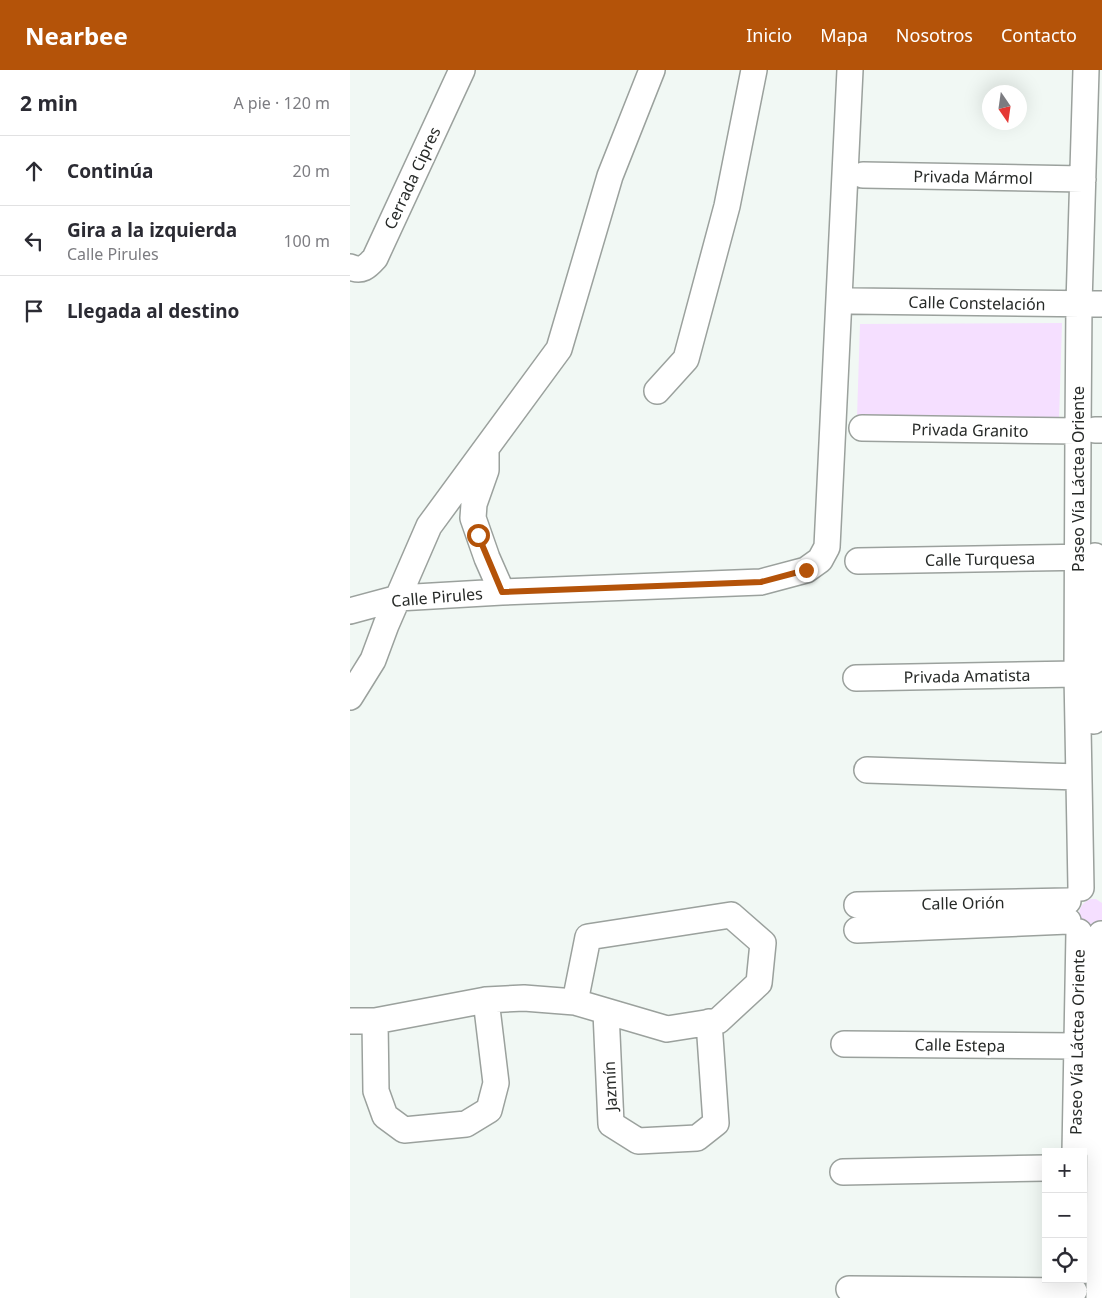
<!DOCTYPE html>
<html lang="es">
<head>
<meta charset="utf-8">
<style>
  body { margin:0; font-family:"Noto Sans",sans-serif; background:#f7f7f7; color:#2b2b33 }
  .controls { position:absolute; right:15px; bottom:15px; display:grid; overflow:hidden; border-radius:0px; box-shadow:0 5px 20px #0002 }
  .controls button { width:45px; height:45px; display:grid; place-items:center; padding:0; border:0; border-bottom:1px solid #e1e1e2; background:#fff; color:#2b2b33; font:25px sans-serif }
  .compass { position:absolute; left:632px; top:15px; width:45px; height:45px; border-radius:50%; background:#fff; box-shadow:0 5px 20px #0002; rotate:167deg }
  .stop { position:absolute; width:15px; height:15px; margin:-11px; border:4px solid #b45309; border-radius:50%; background:#fff }
  .stop.end { background:#b45309; border-color:#fff; box-shadow:0 1px 5px #0008 }
  .list { margin:0; padding:0; list-style:none }
  h2 { display:flex; justify-content:space-between; align-items:center; height:65px; margin:0; padding:0 20px; font-size:21px }
  h2 small { font-size:16px; font-weight:400; color:#7c7c81 }
  .list li { display:grid; grid-template-columns:32px 1fr auto; gap:15px; align-items:center; box-sizing:border-box; height:70px; padding:0 20px; border-top:1px solid #e1e1e2 }
  .list b { display:block; font-size:19px; white-space:nowrap }
  .list p { margin:0; font-size:16px; white-space:nowrap; color:#7c7c81 }
  .list em { font-size:16px; font-style:normal; color:#7c7c81 }
  .icon { flex:none; width:28px; height:28px; fill:none; stroke:currentColor; stroke-width:2; stroke-linecap:round; stroke-linejoin:round }
  .map { position:relative; flex:none; width:752px; height:1228px; overflow:hidden }
  header { display:flex; align-items:center; gap:30px; box-sizing:border-box; height:70px; padding:0 25px; background:#b45309; color:#fff }
  header strong { font-size:24px }
  nav { display:flex; gap:28px; margin-inline-start:auto; font-size:18px }
  main { display:flex }
  aside { flex:1; background:#fff }
  .map>svg:first-child { display:block }
</style>
</head>
<body>
<header>
<strong>Nearbee</strong>
<nav><a>Inicio</a><a>Mapa</a><a>Nosotros</a><a>Contacto</a></nav>
</header>
<main>
<aside>
<h2>2 min<small>A pie · 120 m</small></h2>
<ul class="list">
<li><svg class="icon" aria-label="ahead" viewBox="0 0 24 24"><path d="M12 20V5M6 11l6-6 6 6"/></svg><div><b>Continúa</b></div><em>20 m</em></li>
<li><svg class="icon" aria-label="left" viewBox="0 0 24 24"><path d="M17 20v-9H6M10 6l-5 5 5 5"/></svg><div><b>Gira a la izquierda</b><p>Calle Pirules</p></div><em>100 m</em></li>
<li><svg class="icon" aria-label="arrive" viewBox="0 0 24 24"><path d="M6 21V4h12l-3 4 3 4H6"/></svg><div><b>Llegada al destino</b></div></li>
</ul>
</aside>
<div class="map">
<svg width="752" height="1228" viewBox="0 0 752 1228">
  <rect width="100%" height="100%" fill="#f1f8f4"/>
  <path fill="#f5dfff" d="M712 253 709 349 507 347 510 254Z
    M741 829H746L752 833V852L742 856 734 853 729 846C729 837 733 832 741 829Z"/>
  <g fill="none" stroke-linecap="round" stroke-linejoin="round">
    <defs>
      <path id="minor" d="M513 105 733 109
        M0 197C12 202 17 197 25 188L112 0
        M502 231 752 234
        M307 321 336 289 377 136 404 0
        M512 358 728 361
        M745 360H752
        M136 382V400L124 434 123 448 137 488 152 522
        M508 491 743 487
        M0 541 48 528 152 522 411 512 456 500 470 490 477 477 500 0
        M506 608 727 604
        M0 627 23 590 36 555 79 456 209 279 260 106 302 0
        M744 651 745 486
        M517 700 728 707
        M731 818 727 604 728 361 729 234 736 0
        M507 835 718 831
        M507 860 718 851
        M256 942 261 1054 288 1071 347 1068 366 1053 359 952
        M0 951H25L136 930 174 928 225 932 317 959 368 951 409 913 413 873 381 845 238 867 225 932
        M25 951 26 1021 35 1046 54 1060 116 1054 139 1040 146 1013 136 930
        M494 974 726 976
        M725 1082 729 862
        M493 1102 696 1098
        M499 1219 724 1221
        M749 1228 751 864"/>
    </defs>
    <use href="#minor" stroke="#9ba19d" stroke-width="28"/>
    <use href="#minor" stroke="#fff" stroke-width="25"/>
  </g>
  <g fill="none" stroke-linecap="round" stroke-linejoin="round">
    <path stroke="#b45309" stroke-width="6" d="M128 465 152 522 411 512 456 500"/>
  </g>
  <g text-anchor="middle" stroke-width="5" stroke-linejoin="round" paint-order="stroke">
    <g font-size="16" fill="#272a28" stroke="#fff">
      <text transform="translate(623 107) rotate(1)" y="6">Privada Mármol</text>
      <text transform="translate(62 108) rotate(-65)" y="6">Cerrada Cipres</text>
      <text transform="translate(627 233) rotate(1)" y="6">Calle Constelación</text>
      <text transform="translate(620 360) rotate(1)" y="6">Privada Granito</text>
      <text transform="translate(728 409) rotate(-90)" y="6">Paseo Vía Láctea Oriente</text>
      <text transform="translate(630 489) rotate(-1)" y="6">Calle Turquesa</text>
      <text transform="translate(87 527) rotate(-5)" y="6">Calle Pirules</text>
      <text transform="translate(617 606) rotate(-1)" y="6">Privada Amatista</text>
      <text transform="translate(613 833) rotate(-1)" y="6">Calle Orión</text>
      <text transform="translate(727 972) rotate(-89)" y="6">Paseo Vía Láctea Oriente</text>
      <text transform="translate(610 975) rotate(1)" y="6">Calle Estepa</text>
      <text transform="translate(260 1016) rotate(-93)" y="6">Jazmín</text>
    </g>
  </g>
</svg>
<div class="controls">
<button>+</button>
<button>−</button>
<button><svg class="icon" aria-label="locate" viewBox="0 0 24 24"><circle cx="12" cy="12" r="6"/><path d="M12 2v4M12 18v4M2 12h4M18 12h4"/></svg></button>
</div>
<svg class="compass" viewBox="-18 -18 36 36"><path d="M0-13l5 13h-10z" fill="#e53935"/><path d="M0 13l5-13h-10z" fill="#7c7c81"/></svg>
<div class="stop" style="left:128px;top:465px"></div>
<div class="stop end" style="left:456px;top:500px"></div>
</div>
</main>
</body>
</html>
